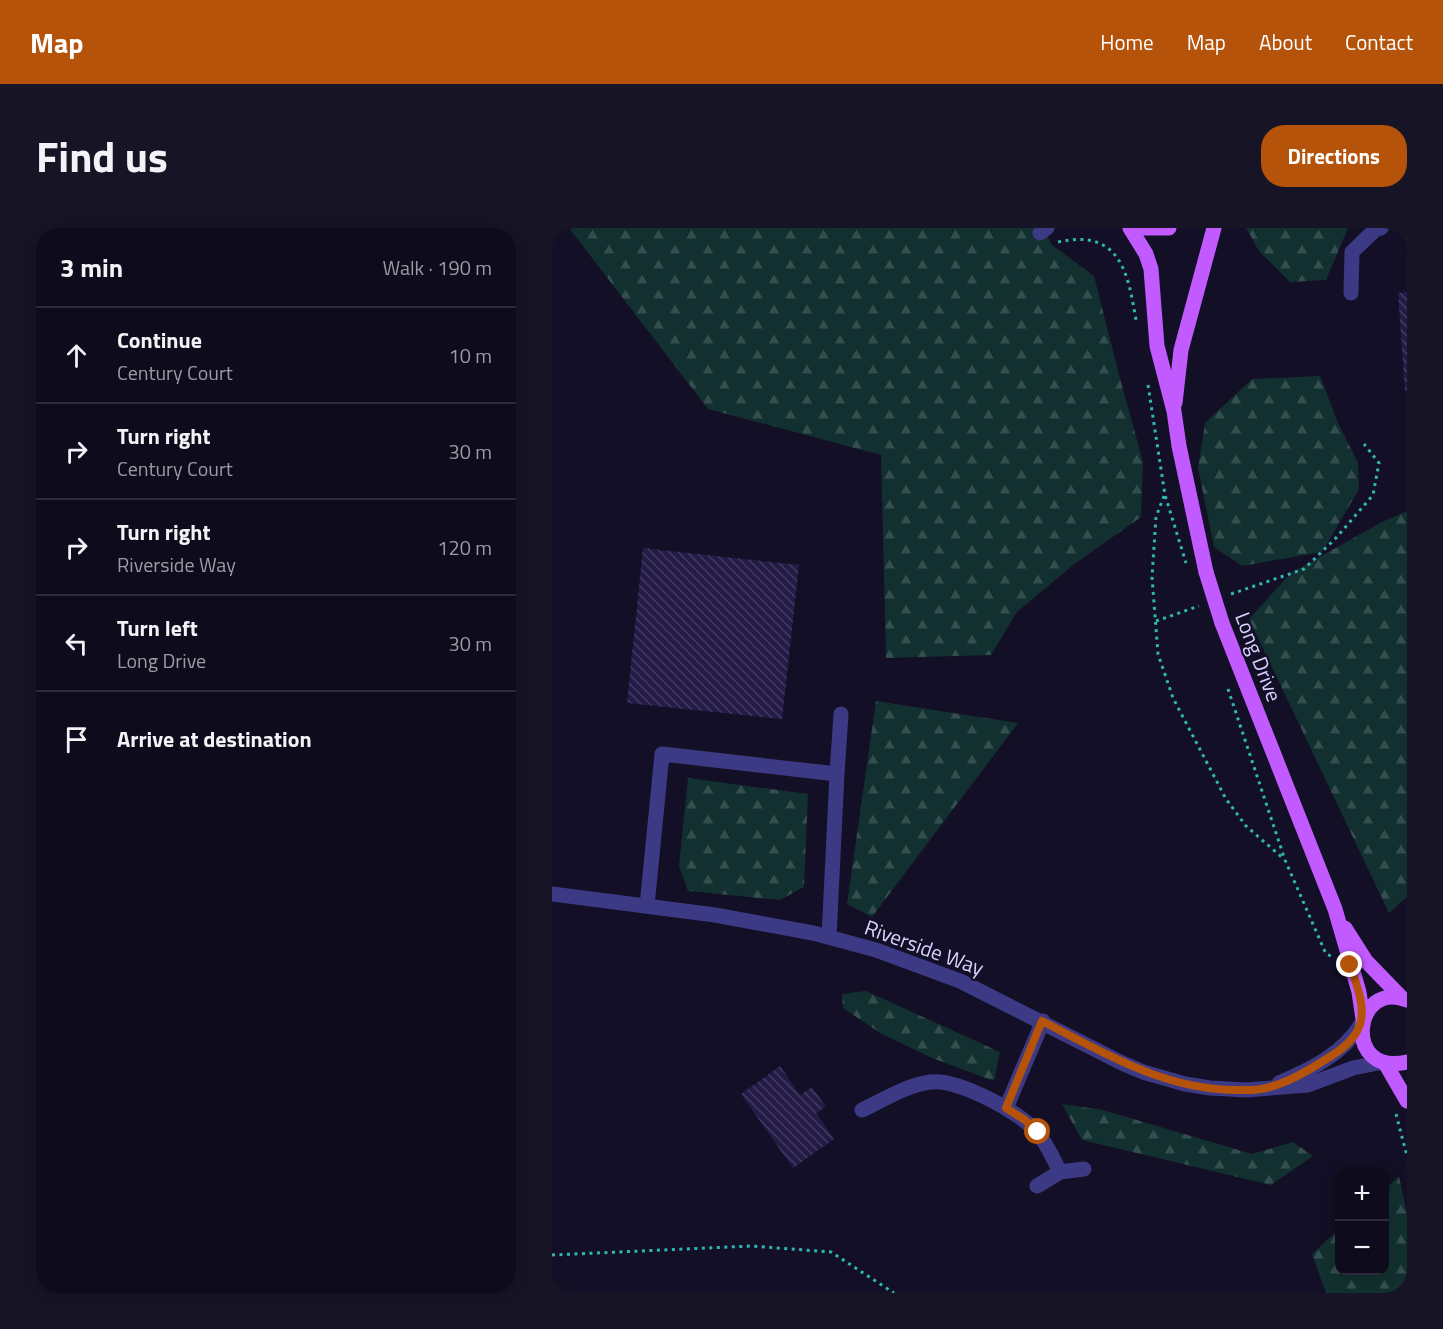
<!DOCTYPE html>
<html lang="en">
<head>
<meta charset="utf-8">
<style>
  body { margin:0; font-family:"Titillium Web",sans-serif; background:#171425; color:#f1f3f6 }
  .controls { position:absolute; right:18px; bottom:18px; display:grid; overflow:hidden; border-radius:12px; box-shadow:0 3px 15px #0003 }
  .controls button { width:54px; height:54px; display:grid; place-items:center; padding:0; border:0; border-bottom:2px solid #2e2b3b; background:#0e0b1c; color:#f1f3f6; font:30px sans-serif }
  .stop { position:absolute; width:18px; height:18px; margin:-14px; border:4px solid #b45309; border-radius:50%; background:#fff }
  .stop.end { background:#b45309; border-color:#fff; box-shadow:0 2px 6px #0008 }
  .list { margin:0; padding:0; list-style:none }
  h2 { display:flex; justify-content:space-between; align-items:center; height:78px; margin:0; padding:0 24px; font-size:26px }
  h2 small { font-size:20px; font-weight:400; color:#9b9ba3 }
  .list li { display:grid; grid-template-columns:39px 1fr auto; gap:18px; align-items:center; box-sizing:border-box; height:96px; padding:0 24px; border-top:2px solid #2e2b3b }
  .list b { display:block; font-size:22px; white-space:nowrap }
  .list p { margin:0; font-size:20px; white-space:nowrap; color:#9b9ba3 }
  .list em { font-size:20px; font-style:normal; color:#9b9ba3 }
  .icon { flex:none; width:33px; height:33px; fill:none; stroke:currentColor; stroke-width:2; stroke-linecap:round; stroke-linejoin:round }
  .map { position:relative; flex:none; width:855px; height:1065px; overflow:hidden; border-radius:24px }
  header { display:flex; align-items:center; gap:36px; box-sizing:border-box; height:84px; padding:0 30px; background:#b45309; color:#fff }
  header strong { font-size:28px }
  nav { display:flex; gap:33px; margin-inline-start:auto; font-size:21px }
  .intro { display:flex; align-items:center; justify-content:space-between; box-sizing:border-box; height:144px; padding:0 36px }
  h1 { margin:0; font-size:42px }
  .button { padding:15px 27px; border-radius:24px; background:#b45309; color:#fff; font-size:21px; font-weight:700 }
  main { display:flex; gap:36px; padding:0 36px }
  aside { flex:1; background:#0e0b1c; border-radius:24px; box-shadow:0 3px 15px #0003 }
  .map>svg:first-child { display:block }
</style>
</head>
<body>
<header>
<strong>Map</strong>
<nav><a>Home</a><a>Map</a><a>About</a><a>Contact</a></nav>
</header>
<div class="intro"><h1>Find us</h1><a class="button">Directions</a></div>
<main>
<aside>
<h2>3 min<small>Walk · 190 m</small></h2>
<ul class="list">
<li><svg class="icon" aria-label="ahead" viewBox="0 0 24 24"><path d="M12 20V5M6 11l6-6 6 6"/></svg><div><b>Continue</b><p>Century Court</p></div><em>10 m</em></li>
<li><svg class="icon" aria-label="right" viewBox="0 0 24 24"><path d="M7 20v-9h11M14 6l5 5-5 5"/></svg><div><b>Turn right</b><p>Century Court</p></div><em>30 m</em></li>
<li><svg class="icon" aria-label="right" viewBox="0 0 24 24"><path d="M7 20v-9h11M14 6l5 5-5 5"/></svg><div><b>Turn right</b><p>Riverside Way</p></div><em>120 m</em></li>
<li><svg class="icon" aria-label="left" viewBox="0 0 24 24"><path d="M17 20v-9H6M10 6l-5 5 5 5"/></svg><div><b>Turn left</b><p>Long Drive</p></div><em>30 m</em></li>
<li><svg class="icon" aria-label="arrive" viewBox="0 0 24 24"><path d="M6 21V4h12l-3 4 3 4H6"/></svg><div><b>Arrive at destination</b></div></li>
</ul>
</aside>
<div class="map">
<svg width="855" height="1065" viewBox="0 0 855 1065">
  <defs>
    <pattern id="forest-firs" width="22" height="20" patternUnits="userSpaceOnUse" patternTransform="scale(1.5)"><rect width="22" height="20" fill="#12302f"/><path d="M5 1l3.5 6h-7zM16 11l3.5 6h-7z" fill="#344d4e"/></pattern>
    <pattern id="building-back-hatch" width="6" height="6" patternUnits="userSpaceOnUse" patternTransform="scale(1.5)"><rect width="6" height="6" fill="#241b47"/><path d="M-1 5l2 2M0 0l6 6M5-1l2 2" fill="none" stroke="#433b63"/></pattern>
  </defs>
  <rect width="100%" height="100%" fill="#130f26"/>
  <path fill="url(#forest-firs)" d="M17 0H491L500 17 542 48 566 143 591 234 589 289 521 337 465 384 439 427 334 430 329 227 156 181Z
    M694 0H796L774 52 738 54 707 23Z
    M768 148 786 195 806 235 807 261 770 324 690 338 662 319 646 240 653 195 700 151Z
    M855 283V669L837 685 697 391 739 345 830 294Z
    M324 473 466 495 320 689 295 676Z
    M136 550 256 566 252 659 228 672 136 663 127 638Z
    M314 763 448 824 442 853 380 830 328 805 291 780 290 766Z
    M510 876 551 882 700 926 741 914 761 928 719 957 530 912Z
    M847 948 855 986V1065H774L760 1026 787 1001 788 1042H832L833 961Z"/>
  <path fill="url(#building-back-hatch)" d="M855 64V163H853L846 65Z
    M91 320 247 337 230 491 75 475Z
    M228 838 248 867 260 859 274 879 264 885 282 911 241 940 189 866Z"/>
  <g fill="none" stroke-linecap="round" stroke-linejoin="round">
    <path stroke="#2fb8b0" stroke-width="3" stroke-dasharray="3 4.5" stroke-linecap="butt" d="M506 14C569 0 576 46 584 92
      M596 157 613 267 634 335
      M612 268 604 289 600 349 606 426 621 470 674 571 694 598 732 631
      M679 366 752 341 784 310 821 267 827 235 812 216
      M604 393 647 378
      M676 461 733 632 774 726 779 728
      M844 886 855 928
      M0 1027 199 1018 279 1024 342 1065"/>
    <path stroke="#3d3a85" stroke-width="15" d="M488 5 495 0
      M799 65 800 24 823 2 829 0
      M285 546 289 486
      M0 666 163 687 261 705 324 722 408 753 570 835 591 844 633 856 658 860 694 862 756 857 801 840 831 834
      M95 678 110 526 285 546 277 709
      M727 855C760 841 791 826 810 795
      M454 880 491 793
      M310 882C331 872 355 857 378 854 405 850 468 884 485 904 495 916 501 930 508 944
      M485 958 508 944 532 941"/>
    <path stroke="#c25bff" stroke-width="15" d="M578 0 594 26 599 41 605 118 622 183 627 218 654 344
      M590 0H617
      M623 175 629 122 662 0
      M670 395 783 681 807 764 811 791
      M793 700 814 733 850 770
      M855 772C801 751 790 849 855 834
      M833 835 855 873"/>
    <path stroke="#c25bff" stroke-width="15" d="M654 344 670 395"/>
  </g>
  <g fill="none" stroke-linecap="round" stroke-linejoin="round">
    <path stroke="#b45309" stroke-width="8" d="M486 904 473 892 454 880 490 793C552 825 611 861 682 862 692 862 704 863 714 860 736 855 757 842 776 830 821 803 813 780 798 737"/>
  </g>
  <g text-anchor="middle" stroke-width="4.5" stroke-linejoin="round" paint-order="stroke">
    <g font-size="21" fill="#d9d4ff" stroke="#130f26">
      <text transform="translate(706 429) rotate(69)" y="7">Long Drive</text>
      <text transform="translate(372 720) rotate(20)" y="7">Riverside Way</text>
    </g>
  </g>
</svg>
<div class="controls">
<button>+</button>
<button>−</button>
</div>
<div class="stop" style="left:486px;top:904px"></div>
<div class="stop end" style="left:798px;top:737px"></div>
</div>
</main>
</body>
</html>
